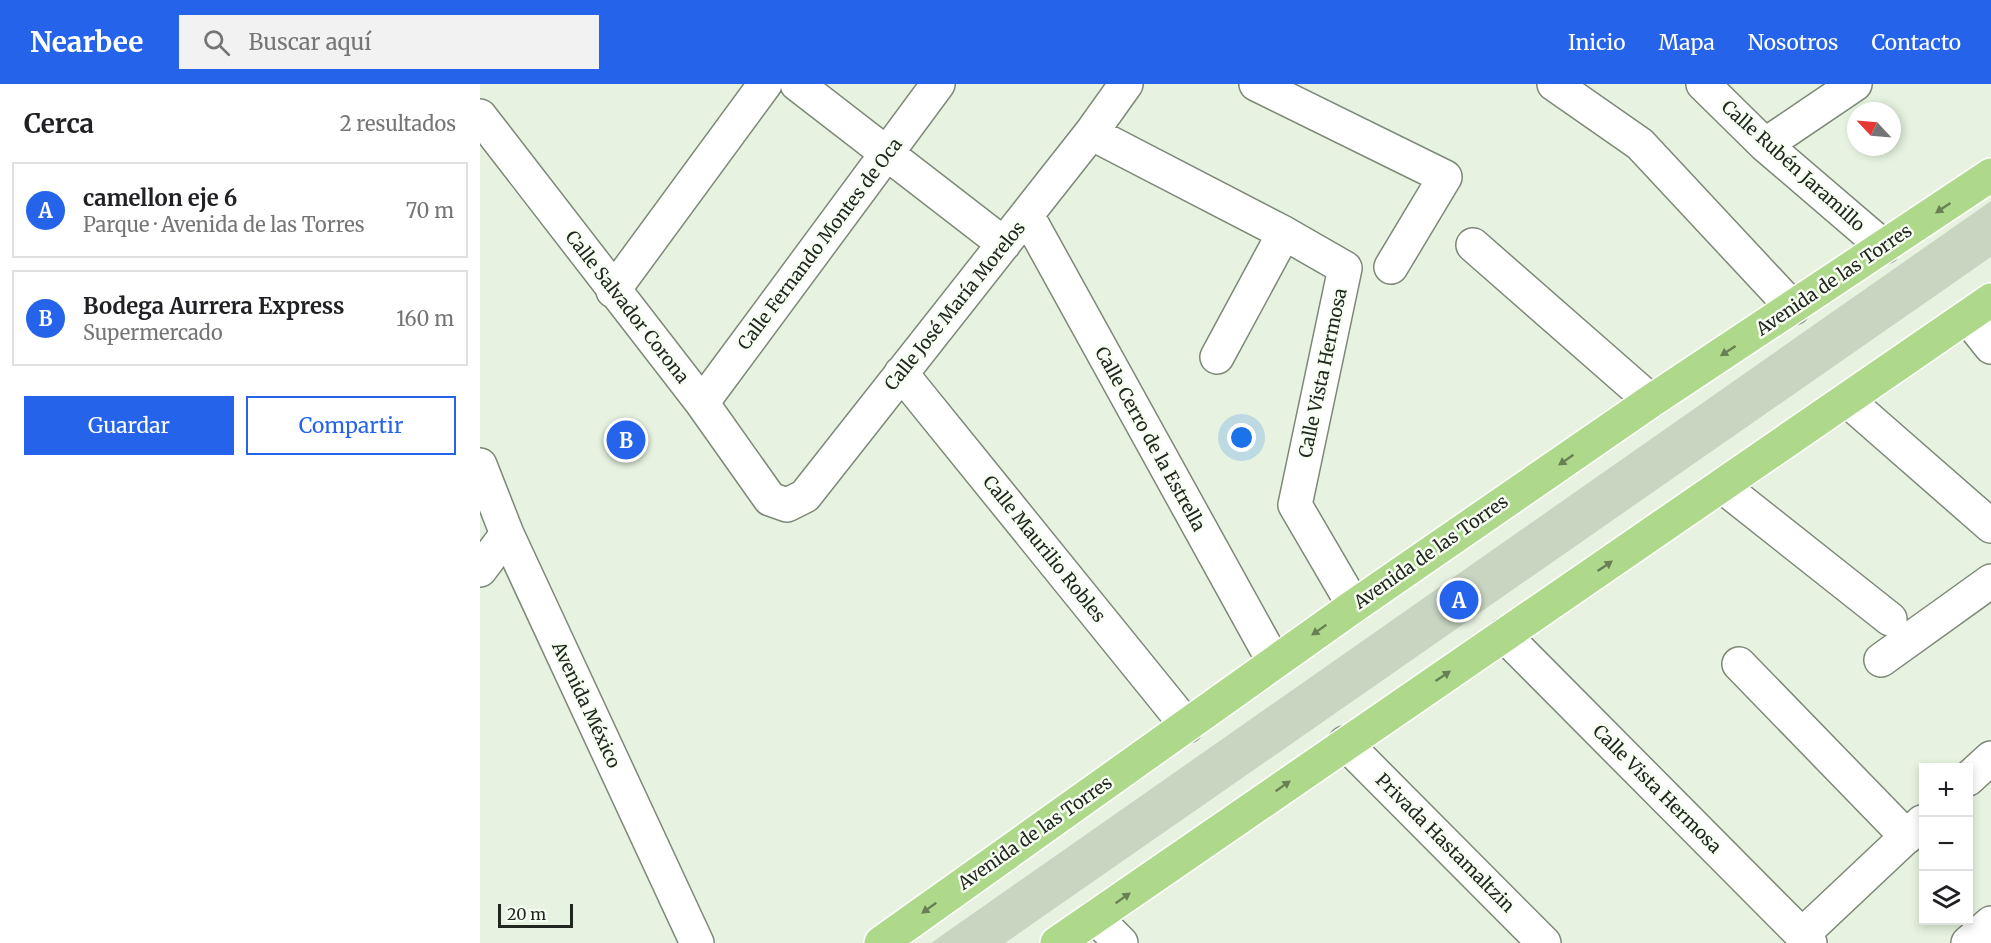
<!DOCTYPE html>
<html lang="es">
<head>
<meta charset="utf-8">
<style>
  body { margin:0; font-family:Merriweather,serif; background:#f2f2f2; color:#202124 }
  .controls { position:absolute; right:18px; bottom:18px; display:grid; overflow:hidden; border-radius:0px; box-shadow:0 3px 9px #0003 }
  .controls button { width:54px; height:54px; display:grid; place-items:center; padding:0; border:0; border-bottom:2px solid #e0e0e0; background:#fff; color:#202124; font:30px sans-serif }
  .compass { position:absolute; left:1367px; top:18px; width:54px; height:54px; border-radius:50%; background:#fff; box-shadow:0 3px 9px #0003; rotate:296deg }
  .scale { position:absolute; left:18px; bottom:15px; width:75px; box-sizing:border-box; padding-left:6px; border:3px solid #21261f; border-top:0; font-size:16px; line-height:21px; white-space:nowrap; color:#21261f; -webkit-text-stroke:4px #f7fff3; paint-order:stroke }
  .you { position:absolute; left:762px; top:354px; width:21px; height:21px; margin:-15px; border:4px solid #fff; border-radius:50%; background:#1a73e8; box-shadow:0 0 0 9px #1a73e833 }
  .badge { display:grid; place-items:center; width:39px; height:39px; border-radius:50%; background:#2563eb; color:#fff; font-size:20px; font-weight:700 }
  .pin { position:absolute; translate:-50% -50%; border:3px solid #fff; box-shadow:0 2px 6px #0006 }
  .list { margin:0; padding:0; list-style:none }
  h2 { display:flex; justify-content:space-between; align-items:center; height:78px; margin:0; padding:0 24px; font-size:26px }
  h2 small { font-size:20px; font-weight:400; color:#757577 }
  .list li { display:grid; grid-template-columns:39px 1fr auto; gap:18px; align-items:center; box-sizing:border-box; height:96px; margin:0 12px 12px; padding:0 12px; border:2px solid #e0e0e0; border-radius:0px }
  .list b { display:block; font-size:22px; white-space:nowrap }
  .list p { margin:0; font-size:20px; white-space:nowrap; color:#757577 }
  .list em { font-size:20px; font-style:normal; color:#757577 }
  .actions { display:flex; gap:12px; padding:18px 24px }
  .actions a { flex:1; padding:14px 0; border:2px solid #2563eb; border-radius:0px; text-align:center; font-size:21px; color:#2563eb }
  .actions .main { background:#2563eb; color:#fff }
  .icon { flex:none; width:33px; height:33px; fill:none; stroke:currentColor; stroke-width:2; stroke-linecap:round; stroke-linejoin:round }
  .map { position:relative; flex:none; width:1511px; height:859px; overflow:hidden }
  header { display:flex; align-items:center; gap:36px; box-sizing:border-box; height:84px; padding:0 30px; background:#2563eb; color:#fff }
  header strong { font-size:28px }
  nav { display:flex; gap:33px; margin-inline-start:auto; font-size:21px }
  .search { width:420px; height:54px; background:#f2f2f2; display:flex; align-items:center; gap:15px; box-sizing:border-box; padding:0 21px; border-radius:0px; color:#757577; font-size:22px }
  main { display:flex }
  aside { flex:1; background:#fff }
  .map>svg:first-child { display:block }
</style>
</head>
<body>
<header>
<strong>Nearbee</strong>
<div class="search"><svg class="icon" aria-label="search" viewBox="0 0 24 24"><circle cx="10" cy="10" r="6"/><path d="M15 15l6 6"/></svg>Buscar aquí</div>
<nav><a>Inicio</a><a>Mapa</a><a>Nosotros</a><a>Contacto</a></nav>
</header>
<main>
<aside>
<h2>Cerca<small>2 resultados</small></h2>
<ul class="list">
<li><span class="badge">A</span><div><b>camellon eje 6</b><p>Parque · Avenida de las Torres</p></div><em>70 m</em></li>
<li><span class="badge">B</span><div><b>Bodega Aurrera Express</b><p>Supermercado</p></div><em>160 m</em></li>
</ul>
<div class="actions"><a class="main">Guardar</a><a>Compartir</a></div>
</aside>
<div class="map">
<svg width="1511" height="859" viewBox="0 0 1511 859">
  <rect width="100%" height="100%" fill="#e7f3e0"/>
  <path fill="#c8d5c1" d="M1511 117V173L525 859H451Z"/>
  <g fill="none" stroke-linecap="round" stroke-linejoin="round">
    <defs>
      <path id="minor" d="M317 0 524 160
        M776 0 965 93 911 183
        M1074 0 1160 60 1313 224
        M1223 0 1285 61 1404 163
        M0 32 222 319 290 415 307 421 325 412 611 49 646 0
        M611 49 804 149 865 184 815 421 874 522
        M1285 61 1375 0
        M547 131 794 578
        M993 161 1171 317
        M133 207 285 0
        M1487 233 1511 263
        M737 273 804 149
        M421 289 707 642
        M1367 316 1511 442
        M222 319 458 0
        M0 381 27 450 217 859
        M1242 402 1410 535
        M0 486 27 450
        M1024 551 1330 859
        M1401 576 1511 497
        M1259 580 1427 753
        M865 659 1064 859
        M1488 695 1511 674
        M615 833 641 859
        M1322 851 1442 738
        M1488 859 1511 839"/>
      <path id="major" d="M401 859 874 522 1171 317 1511 91
        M577 859 1511 216"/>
    </defs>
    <use href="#minor" stroke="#7d8877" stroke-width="36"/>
    <use href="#major" stroke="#fff" stroke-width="36"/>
    <use href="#minor" stroke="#fff" stroke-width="33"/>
    <use href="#major" stroke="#aed98a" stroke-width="33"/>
  </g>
  <defs><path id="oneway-solid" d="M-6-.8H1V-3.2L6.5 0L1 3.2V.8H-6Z" transform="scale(1.5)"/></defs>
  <g fill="#688054">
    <use href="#oneway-solid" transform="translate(1463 124) rotate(146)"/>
    <use href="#oneway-solid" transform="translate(1248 267) rotate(147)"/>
    <use href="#oneway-solid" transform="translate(1086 376) rotate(145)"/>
    <use href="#oneway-solid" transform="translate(1125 482) rotate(-34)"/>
    <use href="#oneway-solid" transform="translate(839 546) rotate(145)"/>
    <use href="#oneway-solid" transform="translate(963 592) rotate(-34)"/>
    <use href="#oneway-solid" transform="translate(803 702) rotate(-35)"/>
    <use href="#oneway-solid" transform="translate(643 814) rotate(-35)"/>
    <use href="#oneway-solid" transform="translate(449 824) rotate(144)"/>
  </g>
  <g text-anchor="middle" stroke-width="5" stroke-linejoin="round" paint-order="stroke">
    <g font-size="18" fill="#21261f" stroke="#f7fff3">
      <text transform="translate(1313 82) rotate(42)" y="6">Calle Rubén Jaramillo</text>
      <text transform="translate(340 160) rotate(-53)" y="6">Calle Fernando Montes de Oca</text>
      <text transform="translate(1354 196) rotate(-34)" y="6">Avenida de las Torres</text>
      <text transform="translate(475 222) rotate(-51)" y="6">Calle José María Morelos</text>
      <text transform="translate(147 223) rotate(52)" y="6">Calle Salvador Corona</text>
      <text transform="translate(843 289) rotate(-78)" y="6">Calle Vista Hermosa</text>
      <text transform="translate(670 355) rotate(61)" y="6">Calle Cerro de la Estrella</text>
      <text transform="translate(564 465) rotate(51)" y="6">Calle Maurilio Robles</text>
      <text transform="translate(951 468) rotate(-35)" y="6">Avenida de las Torres</text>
      <text transform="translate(106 621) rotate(65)" y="6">Avenida México</text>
      <text transform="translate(1177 705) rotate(45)" y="6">Calle Vista Hermosa</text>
      <text transform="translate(555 749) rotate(-35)" y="6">Avenida de las Torres</text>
      <text transform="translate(965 759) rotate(45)" y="6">Privada Hastamaltzin</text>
    </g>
  </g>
</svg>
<div class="controls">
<button>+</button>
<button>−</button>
<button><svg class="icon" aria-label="layers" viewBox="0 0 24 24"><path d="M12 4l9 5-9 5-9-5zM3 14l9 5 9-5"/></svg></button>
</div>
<svg class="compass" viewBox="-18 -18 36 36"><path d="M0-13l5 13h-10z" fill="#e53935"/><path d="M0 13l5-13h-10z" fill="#757577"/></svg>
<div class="scale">20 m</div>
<div class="you"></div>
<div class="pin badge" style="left:979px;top:516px">A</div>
<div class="pin badge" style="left:146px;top:356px">B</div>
</div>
</main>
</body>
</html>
